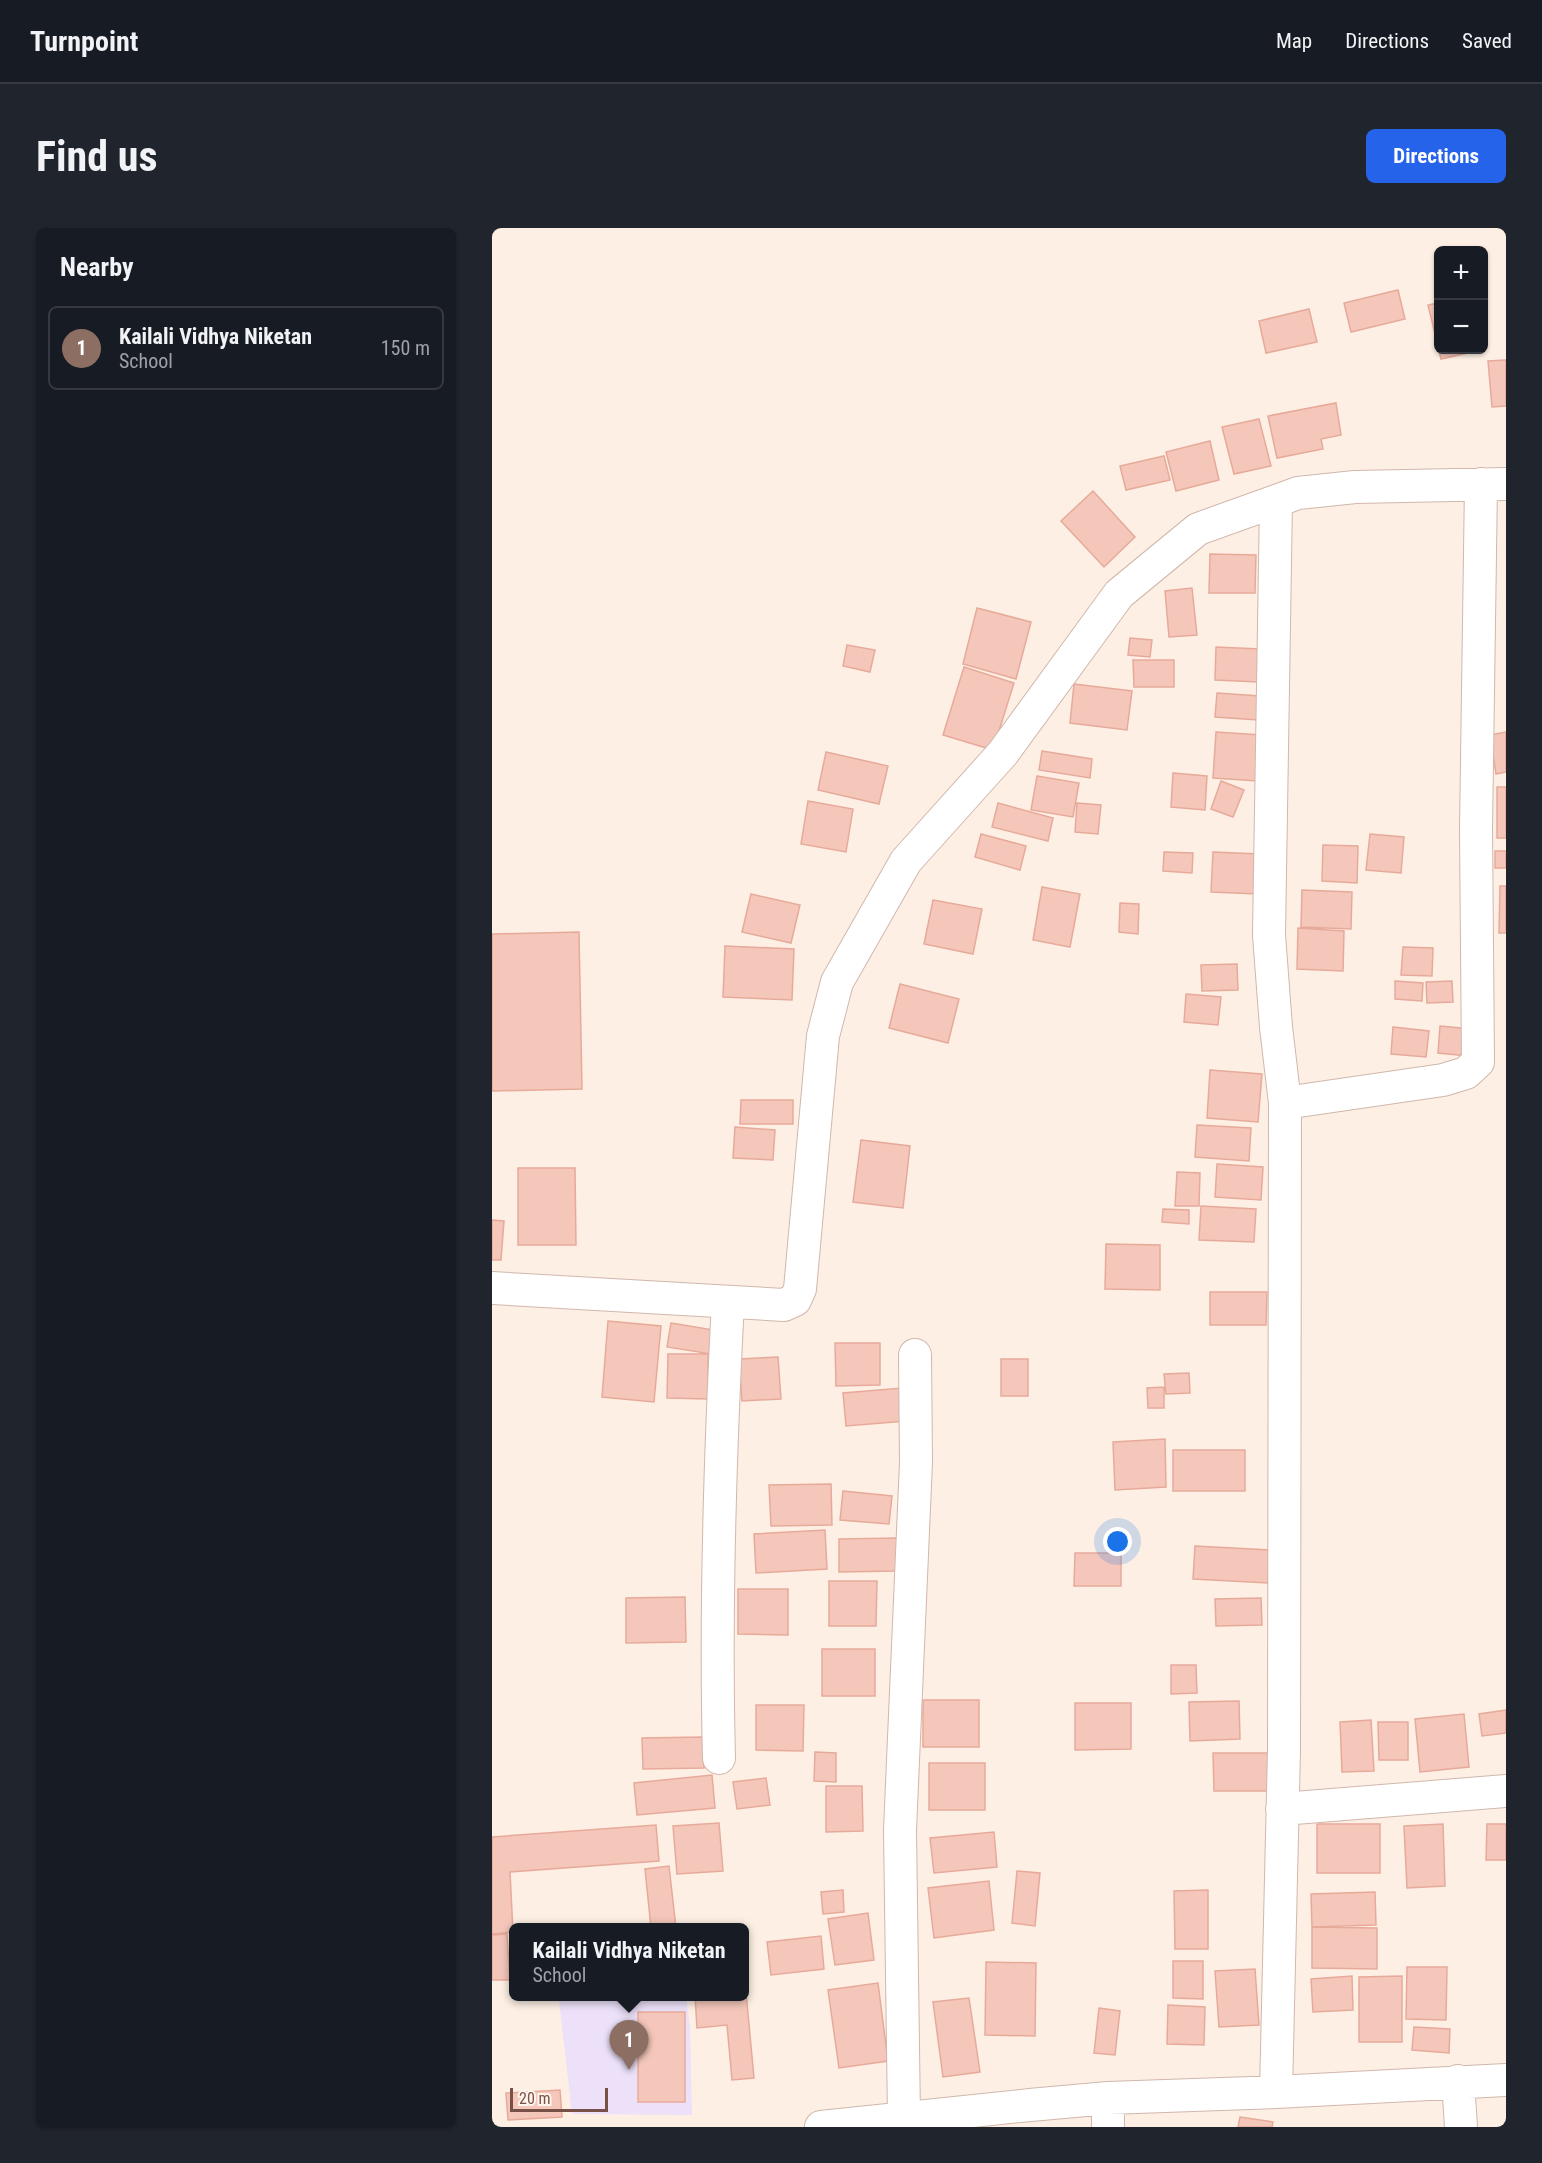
<!DOCTYPE html>
<html lang="en">
<head>
<meta charset="utf-8">
<style>
  body { margin:0; font-family:"Roboto Condensed",sans-serif; background:#20242c; color:#f1f3f6 }
  .controls { position:absolute; right:18px; top:18px; display:grid; overflow:hidden; border-radius:9px; box-shadow:0 2px 4px #0004 }
  .controls button { width:54px; height:54px; display:grid; place-items:center; padding:0; border:0; border-bottom:2px solid #363941; background:#171b24; color:#f1f3f6; font:30px sans-serif }
  .scale { position:absolute; left:18px; bottom:15px; width:98px; box-sizing:border-box; padding-left:6px; border:3px solid #775148; border-top:0; font-size:16px; line-height:21px; white-space:nowrap; color:#775148; -webkit-text-stroke:4px #fff4eb; paint-order:stroke }
  .you { position:absolute; left:626px; top:1314px; width:21px; height:21px; margin:-15px; border:4px solid #fff; border-radius:50%; background:#1a73e8; box-shadow:0 0 0 9px #1a73e833 }
  .badge { display:grid; place-items:center; width:39px; height:39px; border-radius:50%; background:#2563eb; color:#fff; font-size:20px; font-weight:700 }
  .pin { position:absolute; translate:-50% -50px; filter:drop-shadow(0 2px 3px #0008) }
  .pin::after { content:''; position:absolute; top:32px; width:21px; height:18px; background:inherit; clip-path:polygon(0 0,100% 0,50% 100%) }
  .popup { position:absolute; left:17px; top:1695px; width:240px; height:78px; box-sizing:border-box; display:grid; place-content:center; border-radius:9px; background:#171b24; filter:drop-shadow(0 2px 4px #0005); font-size:20px; white-space:nowrap; color:#9ea1a6 }
  .popup b { font-size:22px; color:#f1f3f6 }
  .popup::after { content:''; position:absolute; left:50%; top:100%; margin-left:-12px; border:12px solid transparent; border-top-color:#171b24 }
  .list { margin:0; padding:0; list-style:none }
  h2 { display:flex; justify-content:space-between; align-items:center; height:78px; margin:0; padding:0 24px; font-size:26px }
  h2 small { font-size:20px; font-weight:400; color:#9ea1a6 }
  .list li { display:grid; grid-template-columns:39px 1fr auto; gap:18px; align-items:center; box-sizing:border-box; height:84px; margin:0 12px 12px; padding:0 12px; border:2px solid #363941; border-radius:9px }
  .list b { display:block; font-size:22px; white-space:nowrap }
  .list p { margin:0; font-size:20px; white-space:nowrap; color:#9ea1a6 }
  .list em { font-size:20px; font-style:normal; color:#9ea1a6 }
  .map { position:relative; flex:none; width:1014px; height:1899px; overflow:hidden; border-radius:9px }
  header { display:flex; align-items:center; gap:36px; box-sizing:border-box; height:84px; padding:0 30px; background:#171b24; border-bottom:2px solid #363941 }
  header strong { font-size:28px }
  nav { display:flex; gap:33px; margin-inline-start:auto; font-size:21px }
  .intro { display:flex; align-items:center; justify-content:space-between; box-sizing:border-box; height:144px; padding:0 36px }
  h1 { margin:0; font-size:42px }
  .button { padding:15px 27px; border-radius:9px; background:#2563eb; color:#fff; font-size:21px; font-weight:700 }
  main { display:flex; gap:36px; padding:0 36px }
  aside { flex:1; background:#171b24; border-radius:9px; box-shadow:0 2px 4px #0004 }
  .map>svg:first-child { display:block }
</style>
</head>
<body>
<header>
<strong>Turnpoint</strong>
<nav><a>Map</a><a>Directions</a><a>Saved</a></nav>
</header>
<div class="intro"><h1>Find us</h1><a class="button">Directions</a></div>
<main>
<aside>
<h2>Nearby<small></small></h2>
<ul class="list">
<li><span class="badge" style="background:#8d6e63">1</span><div><b>Kailali Vidhya Niketan</b><p>School</p></div><em>150 m</em></li>
</ul>
</aside>
<div class="map">
<svg width="1014" height="1899" viewBox="0 0 1014 1899">
  <rect width="100%" height="100%" fill="#fdefe4"/>
  <path fill="#ece1f9" d="M78 1768 194 1769 198 1799 200 1887 80 1886 67 1772Z"/>
  <path fill="#f4c7ba" stroke="#e7aa9a" stroke-width="1.5" d="M906 62 913 91 859 104 852 75Z
    M946 75V122H989L949 131 936 77Z
    M817 81 825 114 774 125 767 93Z
    M1014 132V178L1000 179 996 133Z
    M844 175 849 207 829 211 831 221 785 230 776 188Z
    M767 191 779 238 742 246 730 199Z
    M718 213 727 252 684 263 674 224Z
    M672 228 678 252 634 262 628 238Z
    M601 263 643 309 612 339 569 293Z
    M718 326 764 327 763 365H717Z
    M700 360 705 407 677 409 673 363Z
    M485 380 539 394 524 451 471 436Z
    M638 410 660 412 658 429 636 427Z
    M355 417 383 422 378 444 351 438Z
    M724 419 768 421 766 454 723 452Z
    M641 432H682V459H642Z
    M472 439 522 455 501 522 451 507Z
    M582 456 640 463 635 502 578 495Z
    M725 465 768 468 766 492 723 489Z
    M724 504 769 507 766 553 721 550Z
    M1014 504V544L1004 546 998 507Z
    M550 523 600 531 598 550 547 542Z
    M334 524 396 538 387 576 326 562Z
    M681 545 715 548 713 582 679 579Z
    M545 548 587 555 581 589 539 582Z
    M729 553 752 562 741 589 719 581Z
    M1005 559H1014V610H1005Z
    M316 573 361 581 354 624 309 616Z
    M506 575 561 590 556 613 500 599Z
    M585 575 609 577 606 606 583 604Z
    M489 606 534 618 528 642 483 629Z
    M878 606 912 609 909 645 874 642Z
    M831 617 866 618 865 655 830 653Z
    M1003 623H1014V640H1003Z
    M672 624 701 625 700 645 671 643Z
    M721 624 767 626 765 666 719 664Z
    M1008 658H1014V705H1007Z
    M550 659 588 666 578 719 541 712Z
    M810 662 860 664 859 701 809 699Z
    M259 666 308 677 299 715 250 704Z
    M441 672 490 681 481 726 432 716Z
    M628 675 647 676 646 706 627 704Z
    M806 700 852 703 851 743 805 741Z
    M87 704 90 861 0 863V706Z
    M233 718 302 721 300 772 231 769Z
    M911 719 941 720 940 748 909 747Z
    M745 736 746 762 710 763 709 737Z
    M903 753 931 755 930 773 903 771Z
    M960 753 961 774 935 775 934 754Z
    M408 756 467 771 456 815 397 800Z
    M694 766 729 769 726 797 692 794Z
    M948 798 979 801 976 828 946 825Z
    M901 799 937 803 934 829 899 826Z
    M718 842 770 846 766 894 715 890Z
    M249 872H301V896H248Z
    M705 897 759 900 757 933 703 929Z
    M243 899 283 902 281 932 241 930Z
    M369 912 418 918 411 980 361 974Z
    M725 936 771 939 769 972 723 969Z
    M26 940H83L84 1017H26Z
    M685 944 708 945 707 978H683Z
    M709 978 764 981 762 1014 707 1012Z
    M671 981 697 982V996L670 994Z
    M0 992 12 993 9 1032H0Z
    M614 1016 668 1017V1062L613 1061Z
    M718 1064H775L774 1097H718Z
    M116 1093 169 1098 162 1174 110 1169Z
    M179 1095 222 1102 219 1126 175 1119Z
    M343 1115H388V1157L344 1158Z
    M176 1126H216V1171L175 1170Z
    M286 1129 289 1171 250 1173 247 1131Z
    M509 1131H536V1168H509Z
    M697 1145 698 1165 674 1166 672 1146Z
    M672 1159V1180H656L655 1160Z
    M411 1160 414 1193 354 1198 351 1165Z
    M673 1211 674 1259 623 1262 621 1214Z
    M681 1222H753V1263H681Z
    M339 1256 340 1297 279 1298 277 1257Z
    M351 1263 400 1268 397 1296 348 1292Z
    M333 1302 335 1341 264 1345 262 1306Z
    M405 1310V1343L347 1344V1311Z
    M703 1318 778 1322 776 1355 701 1351Z
    M583 1325H629V1358H582Z
    M337 1353H385L384 1398H337Z
    M246 1361H296V1407L246 1406Z
    M193 1369 194 1414 134 1415V1370Z
    M769 1370 770 1397 724 1398 723 1371Z
    M330 1421H383V1468H330Z
    M679 1437H704L705 1465 679 1466Z
    M431 1472H487V1519H431Z
    M747 1473 748 1511 698 1513 697 1474Z
    M583 1475H639V1521L583 1522Z
    M264 1477H312L311 1523 264 1522Z
    M1014 1482V1505L990 1508 987 1486Z
    M972 1486 977 1539 928 1544 923 1491Z
    M879 1492 882 1543 850 1544 848 1494Z
    M886 1494H916V1532H887Z
    M211 1509 212 1540 151 1541 150 1510Z
    M323 1524 344 1525V1554L322 1553Z
    M721 1525H780V1563H722Z
    M437 1535H493V1582H437Z
    M220 1547 223 1580 145 1587 142 1555Z
    M274 1550 278 1577 245 1581 241 1554Z
    M334 1558H370L371 1603 334 1604Z
    M227 1595 231 1643 185 1646 181 1598Z
    M825 1596H888V1645H825Z
    M951 1596 953 1658 915 1660 912 1598Z
    M995 1596H1014V1632H994Z
    M164 1597 167 1633 18 1644 21 1704 0 1706V1609Z
    M502 1604 505 1639 442 1645 438 1610Z
    M177 1638 184 1700H159L153 1641Z
    M525 1643 548 1645 543 1698 520 1695Z
    M497 1653 502 1702 442 1710 436 1660Z
    M351 1662 352 1684 331 1686 329 1664Z
    M716 1662V1721H683L682 1663Z
    M883 1664 884 1697 820 1699 819 1666Z
    M376 1685 382 1732 343 1737 336 1691Z
    M820 1699 885 1700V1741L820 1740Z
    M15 1706 18 1752H0V1707Z
    M329 1708 332 1741 279 1747 275 1714Z
    M681 1733H711V1771L681 1770Z
    M494 1734 544 1735 543 1808 493 1807Z
    M915 1739H955L954 1792 914 1791Z
    M763 1741 767 1797 727 1799 723 1743Z
    M252 1743 262 1850 240 1852 235 1797 205 1800 203 1768H252Z
    M860 1748 861 1782 821 1784 819 1751Z
    M910 1748V1814H867V1749Z
    M386 1755 396 1833 347 1840 336 1762Z
    M477 1770 488 1844 451 1849 441 1774Z
    M676 1777 713 1779 712 1817 675 1816Z
    M607 1780 628 1783 623 1827 602 1825Z
    M146 1784H193V1874H146Z
    M922 1799 958 1801 957 1825 920 1822Z
    M68 1862 70 1889 16 1892 14 1865Z
    M748 1889 781 1894 780 1899H746Z"/>
  <g fill="none" stroke-linecap="round" stroke-linejoin="round">
    <defs>
      <path id="street" d="M793 875 951 852 974 845 986 834 984 602 989 256
        M0 1060 292 1077 303 1072 308 1061 331 808 345 754 414 633 511 525 627 366 706 301 784 273
        M227 1530C223 1378 228 1226 236 1074
        M790 1581 1014 1563
        M966 1853 969 1899
        M784 1864 792 1522 793 875 784 799 777 707 784 273 806 265 863 259 1014 256
        M412 1890 408 1602 424 1234 423 1127
        M329 1899 538 1877 616 1870 784 1864 1014 1852
        M616 1899V1870"/>
    </defs>
    <use href="#street" stroke="#d1b7ac" stroke-width="34"/>
    <use href="#street" stroke="#fff" stroke-width="32"/>
  </g>
</svg>
<div class="controls">
<button>+</button>
<button>−</button>
</div>
<div class="scale">20 m</div>
<div class="you"></div>
<div class="pin badge" style="left:137px;top:1842px;background:#8d6e63">1</div>
<div class="popup"><b>Kailali Vidhya Niketan</b>School</div>
</div>
</main>
</body>
</html>
